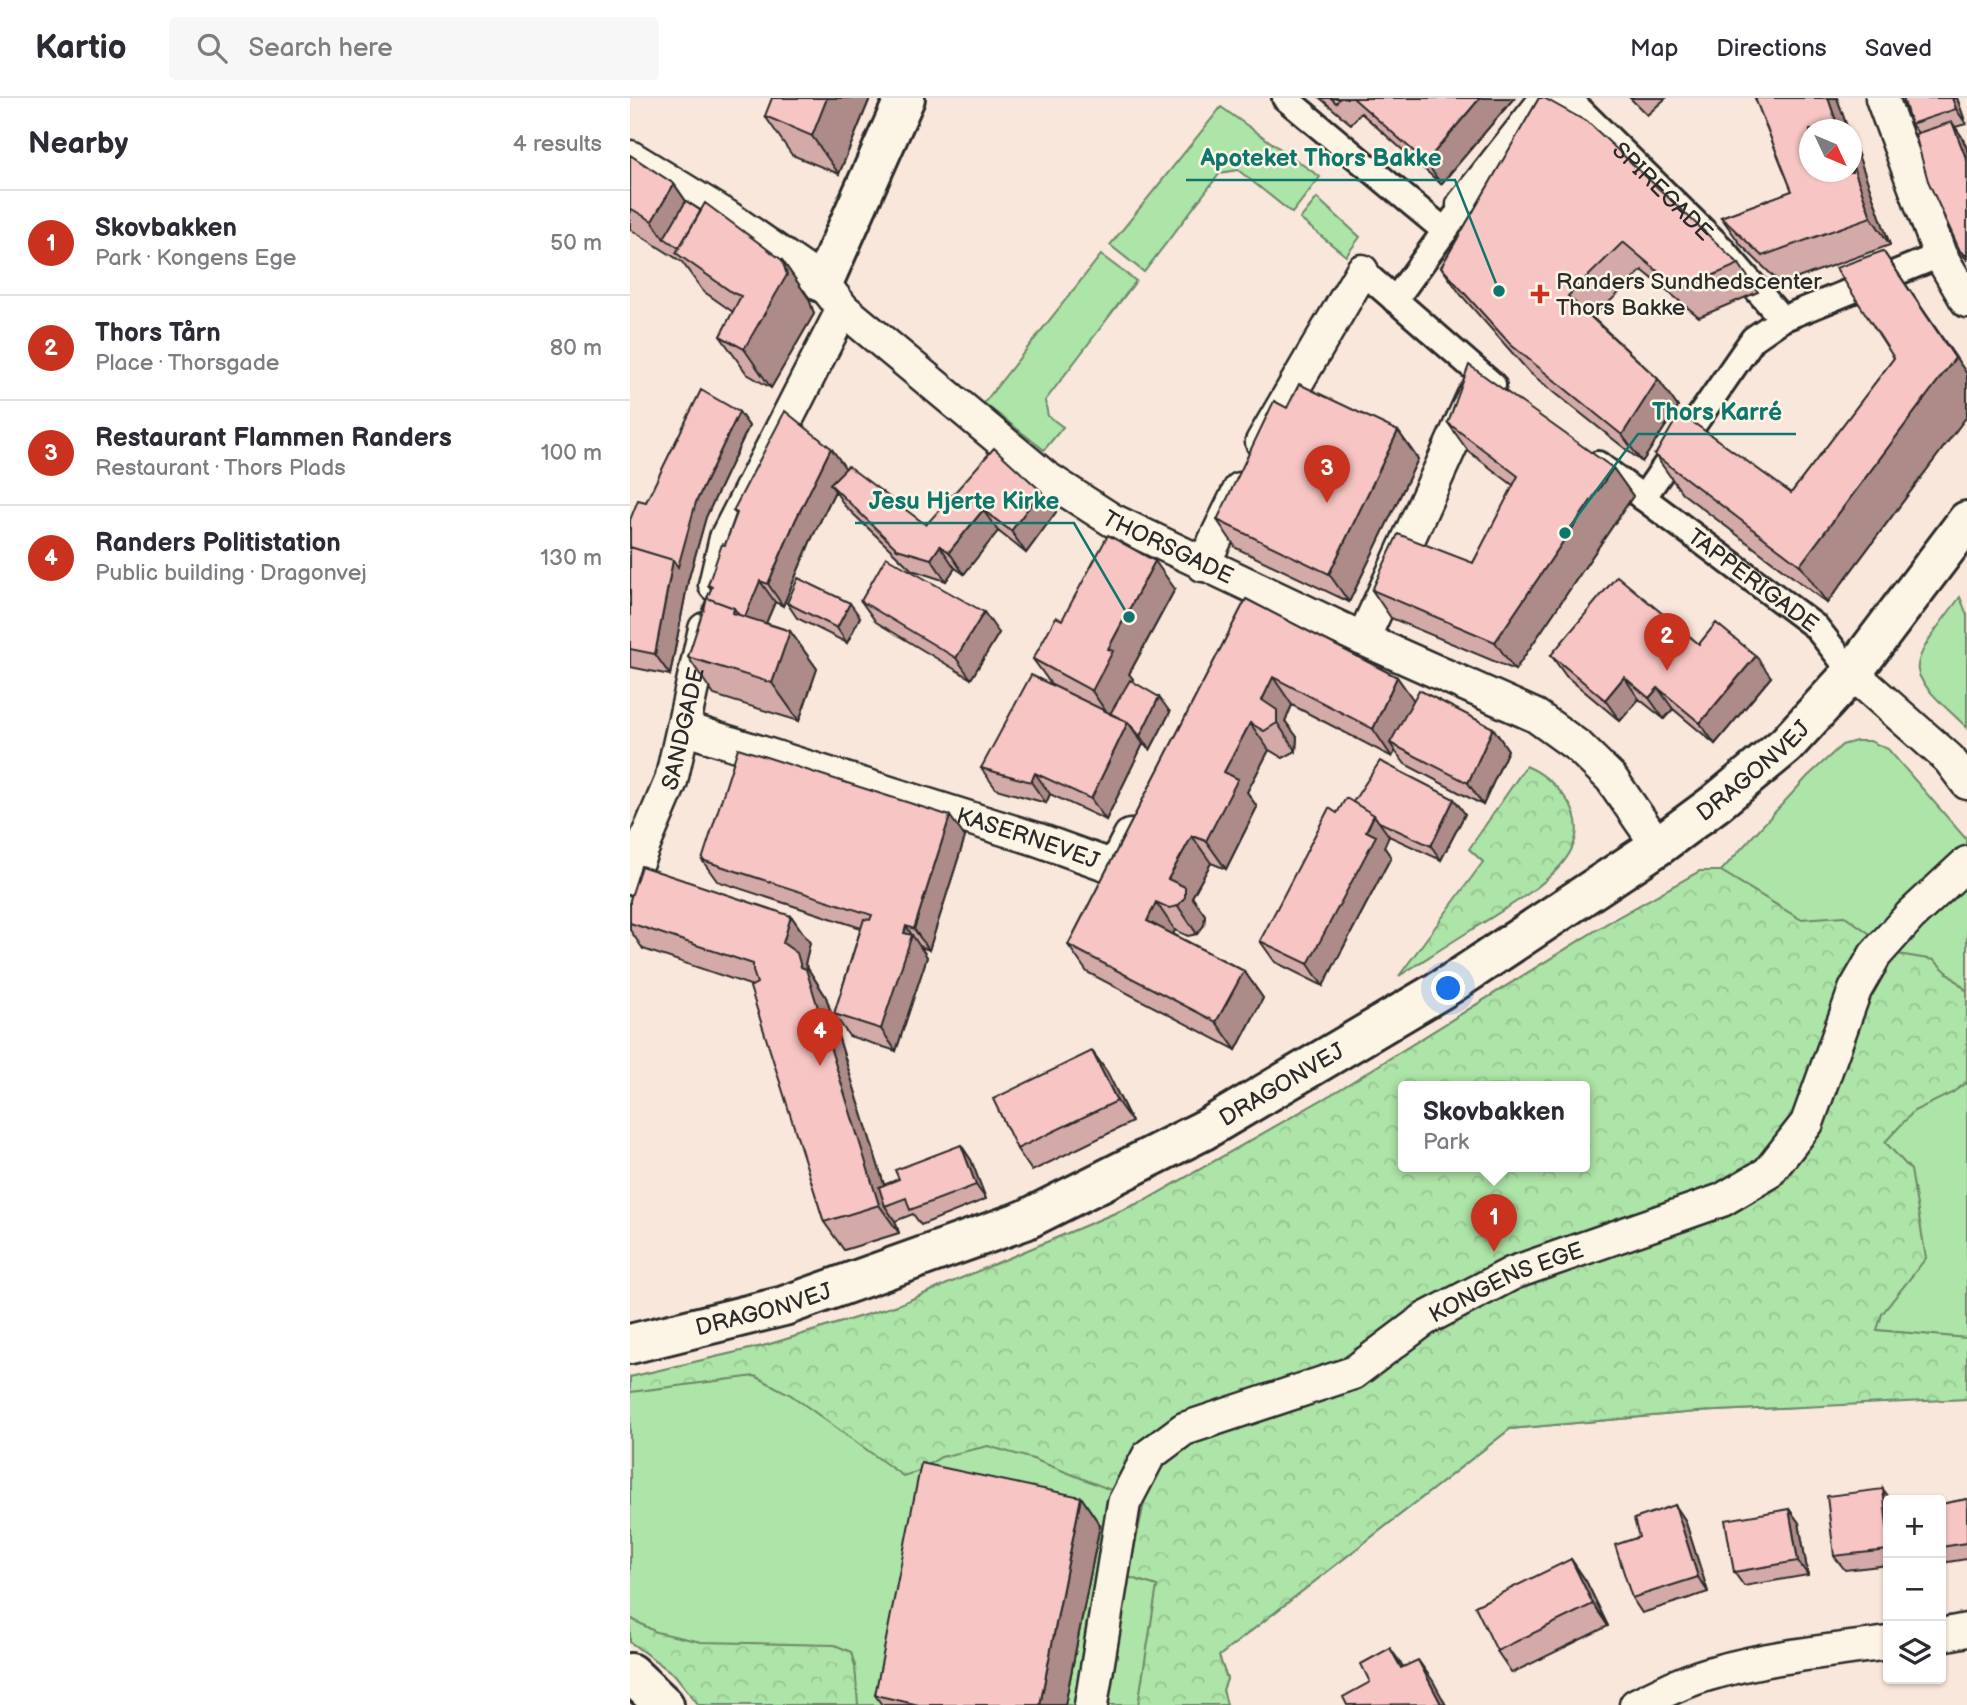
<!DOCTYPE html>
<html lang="en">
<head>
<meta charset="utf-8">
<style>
  body { margin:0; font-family:"Balsamiq Sans",sans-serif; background:#f7f7f7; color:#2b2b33 }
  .controls { position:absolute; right:21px; bottom:21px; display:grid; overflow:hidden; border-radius:7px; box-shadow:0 2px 5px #0004 }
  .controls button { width:63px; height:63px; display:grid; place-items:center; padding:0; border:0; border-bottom:2px solid #e1e1e2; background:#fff; color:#2b2b33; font:35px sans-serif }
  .compass { position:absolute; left:1169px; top:21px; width:63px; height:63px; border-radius:50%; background:#fff; box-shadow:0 2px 5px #0004; rotate:134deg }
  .you { position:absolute; left:819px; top:891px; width:24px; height:24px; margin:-18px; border:5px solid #fff; border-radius:50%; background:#1a73e8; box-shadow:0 0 0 10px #1a73e833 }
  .badge { display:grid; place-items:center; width:46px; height:46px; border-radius:50%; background:#c8321e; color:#fff; font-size:23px; font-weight:700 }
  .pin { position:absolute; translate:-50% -58px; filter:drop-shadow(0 2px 4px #0008) }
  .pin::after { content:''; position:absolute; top:37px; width:24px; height:21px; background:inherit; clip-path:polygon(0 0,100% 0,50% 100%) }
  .popup { position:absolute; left:768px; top:983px; width:192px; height:91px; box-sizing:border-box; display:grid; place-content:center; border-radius:7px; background:#fff; filter:drop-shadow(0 2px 5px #0005); font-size:23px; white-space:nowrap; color:#7c7c81 }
  .popup b { font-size:26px; color:#2b2b33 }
  .popup::after { content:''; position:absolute; left:50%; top:100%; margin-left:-14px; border:14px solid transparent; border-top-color:#fff }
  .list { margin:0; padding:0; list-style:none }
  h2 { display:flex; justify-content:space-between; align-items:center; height:91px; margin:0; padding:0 28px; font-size:30px }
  h2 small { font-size:23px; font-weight:400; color:#7c7c81 }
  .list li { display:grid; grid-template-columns:46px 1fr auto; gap:21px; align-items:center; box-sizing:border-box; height:105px; padding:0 28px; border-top:2px solid #e1e1e2 }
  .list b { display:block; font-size:26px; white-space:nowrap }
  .list p { margin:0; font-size:23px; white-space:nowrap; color:#7c7c81 }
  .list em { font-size:23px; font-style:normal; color:#7c7c81 }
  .icon { flex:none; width:38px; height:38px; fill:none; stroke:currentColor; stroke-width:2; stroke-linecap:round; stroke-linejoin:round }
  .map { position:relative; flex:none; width:1337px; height:1607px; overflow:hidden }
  header { display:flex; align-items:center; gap:42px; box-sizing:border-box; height:98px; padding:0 35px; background:#fff; border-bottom:2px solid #e1e1e2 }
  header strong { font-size:33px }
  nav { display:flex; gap:38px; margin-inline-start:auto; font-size:24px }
  .search { width:490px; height:63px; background:#f7f7f7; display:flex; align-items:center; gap:18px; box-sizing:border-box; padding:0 24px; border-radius:7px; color:#7c7c81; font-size:26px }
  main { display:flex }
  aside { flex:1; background:#fff }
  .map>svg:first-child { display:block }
</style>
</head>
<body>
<header>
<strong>Kartio</strong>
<div class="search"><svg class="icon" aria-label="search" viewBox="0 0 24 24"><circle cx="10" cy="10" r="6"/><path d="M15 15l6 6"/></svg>Search here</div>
<nav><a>Map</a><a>Directions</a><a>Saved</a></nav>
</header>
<main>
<aside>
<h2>Nearby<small>4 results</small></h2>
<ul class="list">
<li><span class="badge">1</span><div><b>Skovbakken</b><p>Park · Kongens Ege</p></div><em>50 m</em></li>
<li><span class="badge">2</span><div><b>Thors Tårn</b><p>Place · Thorsgade</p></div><em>80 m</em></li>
<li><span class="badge">3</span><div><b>Restaurant Flammen Randers</b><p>Restaurant · Thors Plads</p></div><em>100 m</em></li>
<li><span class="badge">4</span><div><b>Randers Politistation</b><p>Public building · Dragonvej</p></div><em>130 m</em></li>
</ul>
</aside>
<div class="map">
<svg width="1337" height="1607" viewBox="0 0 1337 1607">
  <defs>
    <pattern id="forest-crowns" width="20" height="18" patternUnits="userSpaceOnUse" patternTransform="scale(1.75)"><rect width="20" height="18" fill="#ade4a7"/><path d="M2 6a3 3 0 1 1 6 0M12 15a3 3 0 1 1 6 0" fill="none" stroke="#95c490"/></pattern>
  </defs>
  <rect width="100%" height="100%" fill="#fae7db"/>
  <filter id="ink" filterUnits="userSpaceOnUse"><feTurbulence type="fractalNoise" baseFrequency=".0143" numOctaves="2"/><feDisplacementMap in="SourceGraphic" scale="14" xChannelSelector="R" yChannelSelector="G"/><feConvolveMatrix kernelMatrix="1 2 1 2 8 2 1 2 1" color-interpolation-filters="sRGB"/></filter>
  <g filter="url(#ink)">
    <path fill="#ade4a7" stroke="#6c8869" stroke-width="2" fill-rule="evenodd" d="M591 9 690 79 662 115 608 72 590 75 514 174 480 147Z
      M687 100 730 139 716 158 670 121Z
      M471 157 506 183 415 303 418 318 433 329 414 352 354 305Z
      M1330 499 1337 517V630C1325 617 1291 590 1288 573 1284 554 1319 515 1330 499Z
      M1226 643H1240L1258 651 1337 742V1296L1168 1309 1066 1314 880 1331 589 1558 597 1581 593 1592 597 1607H69L45 1577 0 1544V1279L137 1247 268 1207 516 1102 709 992 976 826 1070 773H1091L1178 678 1212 647ZM773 988H955V1068H773Z"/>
    <path fill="url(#forest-crowns)" stroke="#6c8869" stroke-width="2" fill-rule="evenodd" d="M896 668C913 675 926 687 937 702 976 758 889 801 851 826 823 843 796 861 769 878L853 764 839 751Z
      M1070 773H1091L1170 821 1215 818 1268 856 1304 862 1337 893V984L1322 995 1284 1013 1255 1044 1281 1072 1296 1160 1252 1216 1247 1232 1337 1240V1301L1066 1314 880 1331 589 1558 597 1581 593 1592 597 1607H508L527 1488 498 1479 514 1405 403 1361 358 1348 311 1359 286 1374 273 1378 161 1297 125 1278 0 1294V1279L137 1247 268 1207 516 1102 709 992 976 826ZM773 988H955V1068H773Z
      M0 1520 26 1534 71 1544 205 1547 221 1554 225 1568 228 1607H69L45 1577 0 1544Z"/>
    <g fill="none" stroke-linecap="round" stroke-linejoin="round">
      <defs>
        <g id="pedestrian">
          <path d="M655 0 815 133"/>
          <path id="s1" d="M938 0 1092 151 1152 221"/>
          <path d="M732 173 863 287"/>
          <path d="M765 202 825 119"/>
          <path id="s2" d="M968 366 1186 529 1222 575"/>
          <path d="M1013 400 1123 241 1152 221 1310 157"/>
        </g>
        <g id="minor">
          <path d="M1252 0 1310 157 1337 203"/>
          <path id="s3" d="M0 59 96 118 193 185 213 211 415 379 482 422 733 541 906 618 949 649 981 680 1028 748"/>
          <path d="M833 107 917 0"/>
          <path d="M632 344 732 173"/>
          <path d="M573 467 610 391"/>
          <path d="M85 487 96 440 213 211"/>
          <path d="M733 541 843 299"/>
          <path d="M1222 575 1319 661 1337 685"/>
          <path id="s4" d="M53 630 406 741 484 769 500 738"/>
          <path id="s5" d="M0 780 41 683 75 531"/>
          <path d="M1311 1537 1337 1532"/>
          <path id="s6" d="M461 1607 494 1405 519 1357 554 1331 723 1275 795 1221 883 1175 1092 1102 1138 1075 1177 1025 1225 892 1245 857 1280 818 1337 765"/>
          <path d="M1006 1607C1032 1594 1058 1581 1086 1574 1142 1558 1201 1553 1258 1545"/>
        </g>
        <path id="tertiary" d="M193 185 275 0
          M0 1575 34 1607"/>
        <g id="secondary">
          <path id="s7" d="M0 1246 154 1208 395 1122 574 1032 822 885 1028 748 1086 705 1156 647 1222 575 1337 423"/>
        </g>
      </defs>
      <use href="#pedestrian" stroke="#2b2b2b" stroke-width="30"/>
      <use href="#minor" stroke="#2b2b2b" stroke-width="37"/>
      <use href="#tertiary" stroke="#2b2b2b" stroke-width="44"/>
      <use href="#secondary" stroke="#2b2b2b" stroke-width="44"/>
      <use href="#pedestrian" stroke="#fcf5e5" stroke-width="24"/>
      <use href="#minor" stroke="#fcf5e5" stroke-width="32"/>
      <use href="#tertiary" stroke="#fcf5e5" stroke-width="38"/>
      <use href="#secondary" stroke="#fcf5e5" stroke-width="38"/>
    </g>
    <path fill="#d4aaa9" stroke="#2b2b2b" stroke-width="2" d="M240 0 209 76 162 57 135 18Z
      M690 0H884L811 86 731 15 721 26Z
      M909 0 1109 166 1128 194 1069 219 1012 172 963 220 1028 281 1048 309 1012 364 900 275 831 197 811 169Z
      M1000 0H1036L1017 17Z
      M1125 0H1207L1218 32H1180V74H1222V40L1260 147 1151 186 1111 147 1091 119 1162 93Z
      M1327 0 1336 26 1325 29 1332 39 1337 51V162L1330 153 1288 35 1281 26Z
      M0 57 44 86 56 103 152 162 179 201 184 216 141 290 117 276 90 238 103 214 73 193 52 164 0 131Z
      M1253 153 1337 276V318L1197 505 1052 395 1025 357 1161 395 1264 260Z
      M657 310 768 333 788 361 719 504 606 450 587 422Z
      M109 314 119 328 76 419 58 483 40 577 0 569V422L16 404Z
      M818 325 983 370 1003 398 885 572 761 520 742 492 843 465 884 388 838 353Z
      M201 350 216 371 296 427 411 393 426 414 396 455 368 433 334 476 325 470 316 483 282 472 215 408 205 393 180 444 153 508 145 504 136 525 160 533 187 571 169 623 84 597 58 559 81 491 78 487 95 447 106 416 103 413Z
      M545 491 499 576 503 581 502 583 540 614 520 652 513 646 476 722 420 696 416 705 366 691 351 670 421 586 403 561 432 522Z
      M616 501 767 579 783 602 863 630 878 652 853 707 775 666 765 653 762 659 662 607 655 623 667 639 666 653 653 660 639 652 617 694 627 709 596 771 581 765 562 799 575 817 574 827 567 836 558 838 545 832 543 836 614 873 633 900 606 952 457 874 438 847Z
      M231 503 369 535 341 581 246 524Z
      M157 505 230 519 217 545 167 520Z
      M1069 546 1141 579 1085 646 1043 611 1034 621 1009 601 990 623 936 578 921 557Z
      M824 701 835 716 811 762 759 738 754 749 761 759 693 888 645 864 630 843 707 715 723 704Z
      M335 739 299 852 291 849 297 859 266 953 219 938 204 916 231 830 87 783 72 762Z
      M0 802 161 818 180 845 175 866 196 899 254 1087 269 1081 331 1047 341 1062 356 1101 291 1127 283 1116 265 1123 269 1135 214 1152 194 1124 123 888 13 851 0 832Z
      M462 953 477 974 502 1024 402 1073 387 1051Z
      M451 1399 470 1427 435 1607H252L245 1597Z
      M1337 1401V1461L1311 1465V1406Z
      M1258 1402V1467L1215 1472 1204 1458Z
      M1045 1407 1055 1422 1078 1494 1012 1515 1002 1500 1009 1439Z
      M1159 1411 1169 1425 1178 1477 1114 1488 1104 1474Z
      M941 1461 956 1483 978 1528 882 1575 867 1553Z"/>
    <path fill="#ad8b89" stroke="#2b2b2b" stroke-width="2" d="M197 0H240L209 76 182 38Z
      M850 0H884L811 86 796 64Z
      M1198 0H1207L1218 32H1209Z
      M1322 0H1327L1336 26 1326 11Z
      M1322 24 1332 39 1337 51V63Z
      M1222 40 1260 147 1241 119 1222 66Z
      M44 86 71 125 34 141 22 123Z
      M1253 153 1337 276V318L1197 505 1170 467 1325 260Z
      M152 162 179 201 184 216 141 290 114 251Z
      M1028 281 1048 309 1012 364 992 337Z
      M109 314 119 328 76 419 58 483 40 577 25 556 43 462 66 404Z
      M768 333 788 361 719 504 699 476Z
      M201 350 216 371 200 386 205 393 180 444 153 508 138 486 165 423Z
      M983 370 1003 398 885 572 865 544Z
      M411 393 426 414 396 455 381 433Z
      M353 412 368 433 334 476 319 454Z
      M310 448 325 470 316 483 301 461Z
      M525 463 545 491 499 576 503 581 481 621 462 593 478 551Z
      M130 483 145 504 128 544 103 515 104 510Z
      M220 505 230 519 217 545 207 530Z
      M354 514 369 535 341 581 326 560Z
      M160 533 187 571 169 623 142 585Z
      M1126 558 1141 579 1085 646 1070 625Z
      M643 579 662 607 655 623 667 639 666 653 632 602Z
      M767 579 787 607 760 645 765 653 762 659 743 631Z
      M994 579 1009 601 990 623 975 602Z
      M1028 590 1043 611 1034 621 1019 600Z
      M529 599 540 614 520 652 510 638Z
      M498 624 513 646 476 722 461 701Z
      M620 625 639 652 617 694 627 709 596 771 576 743 594 674Z
      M863 630 878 652 853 707 838 685Z
      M405 675 420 696 416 705 401 684Z
      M824 701 835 716 811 762 801 748Z
      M744 717 759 738 754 749 761 759 693 888 678 866Z
      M320 718 335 739 299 852 284 831Z
      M562 738 581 765 562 799 575 817 574 827 567 836 548 808 538 781Z
      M526 804 545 832 536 851 517 823Z
      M161 818 180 845 175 866 196 899 260 1106 255 1108 265 1123 269 1135 249 1107 153 845Z
      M276 828 297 859 266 953 251 931Z
      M614 873 633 900 606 952 586 924Z
      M462 953 477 974 502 1024 487 1003Z
      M331 1047 341 1062 356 1101 346 1087Z
      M1253 1391 1261 1402H1258V1437Z
      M451 1399 470 1427 435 1607H410Z
      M1045 1407 1055 1422 1078 1494 1068 1479Z
      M1159 1411 1169 1425 1178 1477 1168 1463Z
      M941 1461 956 1483 978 1528 963 1506Z
      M760 1550 775 1571 771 1570Z
      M788 1562 803 1583 816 1607 811 1606Z"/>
    <path fill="#f7c6c4" stroke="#2b2b2b" stroke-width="2" d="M142 0H197L182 38 135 18Z
      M701 0H710L706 5Z
      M723 0H850L796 64Z
      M909 0H914L959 25 1109 166 1050 192 993 144 938 198 1028 281 992 337 881 247 811 169Z
      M1125 0H1198L1209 32H1180V74H1222V66L1241 119 1132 158 1091 119 1162 93Z
      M1273 0H1322L1326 11 1281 26Z
      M1322 24 1337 63V158L1330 153 1298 83 1285 36Z
      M0 57 44 86 22 123 0 110Z
      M56 103 71 113 49 150 34 140Z
      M75 105 152 162 157 177 114 251 90 238 111 198 103 195 46 155Z
      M1253 153 1325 260 1170 467 1025 357 1050 315 1161 395 1264 260 1206 170Z
      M839 267 983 370 865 544 742 492 768 436 843 465 888 378 818 325Z
      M669 286 768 333 699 476 587 422 644 303 657 310Z
      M71 292 109 314 66 404 48 469 43 462 0 449V422L8 402 16 404Z
      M155 313 201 350 165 423 138 486 130 483 115 519 109 517 104 510 77 500 74 512 72 511 82 489 78 487 92 446 95 447 107 415 103 413Z
      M364 350 411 393 381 433 353 412 319 454 310 448 301 461 267 451 200 386 218 368 296 427Z
      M478 437 525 463 478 551 483 553 462 593 403 561 426 519 432 522Z
      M0 449 43 462 25 556 0 551Z
      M256 459 354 514 326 560 231 503Z
      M987 478 1069 546 1086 525 1126 558 1070 625 1028 590 1019 600 994 579 975 602 921 557Z
      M168 480 220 505 207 530 157 505Z
      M77 500 104 510 103 515 160 533 142 585 58 559Z
      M616 501 767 579 743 631 643 579 632 602 647 612V625L634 633 620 625 594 674 608 681 576 743 562 738 538 781 555 789V799L548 808 539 810 526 804 517 823 614 873 586 924 438 847Z
      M401 577 498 624 461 701 405 675 401 684 351 670Z
      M500 582 529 599 510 638 498 624 480 616Z
      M789 592 863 630 838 685 760 645Z
      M108 650 320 718 284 831 276 828 274 835 282 837 251 931 204 916 234 821 240 822 242 817 72 762Z
      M750 663 824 701 801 748 749 724 744 717 723 704Z
      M716 700 744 717 736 733 746 738 678 866 630 843 699 710 707 715Z
      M11 768 161 818 153 845 167 855 171 869 176 871 249 1107 194 1124 120 889 127 885 123 873V866L0 825V802Z
      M462 953 487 1003 387 1051 363 1001Z
      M331 1047 346 1087 280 1112 276 1100 255 1108 249 1089 269 1081 265 1072Z
      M291 1365 451 1399 410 1607H289L245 1597Z
      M1253 1391 1258 1437V1452L1204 1458 1197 1398Z
      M1337 1401V1445L1311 1449V1406Z
      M1045 1407 1068 1479 1002 1500 985 1447 1009 1439 1004 1421Z
      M1159 1411 1168 1463 1104 1474 1095 1422Z
      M941 1461 963 1506 867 1553 845 1508Z
      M760 1550 771 1570 788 1562 811 1606 717 1607 713 1599 740 1584 731 1566Z"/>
  </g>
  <path fill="#c8321e" stroke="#fcf5e5" stroke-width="2.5" d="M906.5 185.5h7v7h7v7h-7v7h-7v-7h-7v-7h7z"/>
  <g text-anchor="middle" stroke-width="5" stroke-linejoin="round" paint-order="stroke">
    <g font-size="23" fill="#2b2b2b" stroke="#fcf5e5">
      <text dy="8" stroke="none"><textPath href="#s1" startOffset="133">SPIREGADE</textPath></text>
      <text dy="8" stroke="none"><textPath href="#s3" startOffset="668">THORSGADE</textPath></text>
      <text dy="8" stroke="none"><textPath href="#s2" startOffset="194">TAPPERIGADE</textPath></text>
      <text dy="8" stroke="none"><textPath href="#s5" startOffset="159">SANDGADE</textPath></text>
      <text dy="8" stroke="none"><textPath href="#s7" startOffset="1272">DRAGONVEJ</textPath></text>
      <text dy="8" stroke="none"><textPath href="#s4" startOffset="362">KASERNEVEJ</textPath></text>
      <text dy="8" stroke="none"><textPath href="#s7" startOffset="705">DRAGONVEJ</textPath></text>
      <text dy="8" stroke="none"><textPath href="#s6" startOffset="660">KONGENS EGE</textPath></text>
      <text dy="8" stroke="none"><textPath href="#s7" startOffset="138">DRAGONVEJ</textPath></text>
    </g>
    <g font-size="23" fill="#2b2b2b" stroke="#fcf5e5" text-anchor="start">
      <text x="926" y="191">Randers Sundhedscenter<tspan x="926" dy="26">Thors Bakke</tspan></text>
    </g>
  </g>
  <path fill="none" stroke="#0f766e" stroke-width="2.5" d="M869 193L825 82H556M935 435L1008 336H1166M499 519L444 425H225"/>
  <g fill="#0f766e" stroke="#fcf5e5" stroke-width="2.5">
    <circle cx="869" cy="193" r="7"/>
    <circle cx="935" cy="435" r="7"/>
    <circle cx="499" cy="519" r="7"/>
  </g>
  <g font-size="24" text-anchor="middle" font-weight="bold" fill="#0f766e" stroke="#fcf5e5" stroke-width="5" stroke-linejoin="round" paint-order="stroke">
    <text x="691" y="68">Apoteket Thors Bakke</text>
    <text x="1087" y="322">Thors Karré</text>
    <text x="334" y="411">Jesu Hjerte Kirke</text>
  </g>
</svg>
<div class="controls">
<button>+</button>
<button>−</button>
<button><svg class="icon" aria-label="layers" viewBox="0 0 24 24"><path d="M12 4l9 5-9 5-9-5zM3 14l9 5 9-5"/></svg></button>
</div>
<svg class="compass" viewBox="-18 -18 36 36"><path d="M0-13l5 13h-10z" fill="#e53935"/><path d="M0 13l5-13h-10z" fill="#7c7c81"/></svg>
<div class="you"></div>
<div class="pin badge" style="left:864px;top:1154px">1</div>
<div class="popup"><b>Skovbakken</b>Park</div>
<div class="pin badge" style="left:1037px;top:573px">2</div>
<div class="pin badge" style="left:697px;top:405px">3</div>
<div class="pin badge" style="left:190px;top:968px">4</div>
</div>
</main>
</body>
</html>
